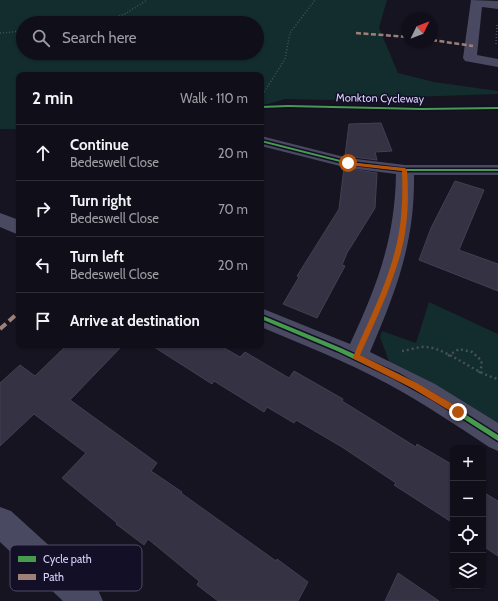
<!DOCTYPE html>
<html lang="en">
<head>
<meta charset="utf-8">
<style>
  body { margin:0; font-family:Cabin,sans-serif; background:#191822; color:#f1f3f6 }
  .controls { position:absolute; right:12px; bottom:12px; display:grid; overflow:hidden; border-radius:8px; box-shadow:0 1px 3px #0004 }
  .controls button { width:36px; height:36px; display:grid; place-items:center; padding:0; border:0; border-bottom:1px solid #302f38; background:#100f19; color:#f1f3f6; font:20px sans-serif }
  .compass { position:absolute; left:402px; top:12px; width:36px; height:36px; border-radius:50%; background:#100f19; box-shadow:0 1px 3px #0004; rotate:47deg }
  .stop { position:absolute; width:12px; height:12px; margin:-9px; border:3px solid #b45309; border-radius:50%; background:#fff }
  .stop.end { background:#b45309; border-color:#fff; box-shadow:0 1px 4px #0008 }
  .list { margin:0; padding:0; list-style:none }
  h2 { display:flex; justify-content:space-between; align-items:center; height:52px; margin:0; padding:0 16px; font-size:17px }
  h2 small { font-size:13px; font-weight:400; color:#9c9ca2 }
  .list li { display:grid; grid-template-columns:26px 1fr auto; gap:12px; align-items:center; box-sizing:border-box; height:56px; padding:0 16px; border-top:1px solid #302f38 }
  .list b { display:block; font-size:15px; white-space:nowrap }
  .list p { margin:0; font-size:13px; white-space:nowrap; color:#9c9ca2 }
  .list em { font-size:13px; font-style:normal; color:#9c9ca2 }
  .icon { flex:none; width:22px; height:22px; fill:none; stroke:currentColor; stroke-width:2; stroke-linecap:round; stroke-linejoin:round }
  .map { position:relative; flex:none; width:498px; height:601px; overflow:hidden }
  .search { position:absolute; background:#100f19; box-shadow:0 1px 3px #0004; left:16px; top:16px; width:248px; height:44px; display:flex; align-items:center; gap:10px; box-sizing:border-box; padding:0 14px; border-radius:22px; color:#9c9ca2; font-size:15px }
  .panel { position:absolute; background:#100f19; box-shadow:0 1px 3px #0004; left:16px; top:72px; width:248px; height:276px; border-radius:8px }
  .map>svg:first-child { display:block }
</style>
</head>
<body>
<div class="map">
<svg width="498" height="601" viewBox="0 0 498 601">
  <rect width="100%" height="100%" fill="#161421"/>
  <path fill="#132c2d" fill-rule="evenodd" d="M0 0H387L379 28 398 73 434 82 498 91V94L326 100 285 99 261 106V75H19V129H0ZM23 23H257V53H23Z
    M429 302 498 334V425L390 364 380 337 382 331 416 343Z"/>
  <path fill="#343243" stroke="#433f54" d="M381 123 392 151 375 152 377 160 345 156 349 124Z
    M344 168 377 173 375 208 347 253 342 265 345 266 317 318 283 304 299 277 297 276 339 209Z
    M455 181 484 190 459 250 498 264V291L419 260 431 228Z
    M67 345H123L70 400 157 463 151 471 182 492 181 493 276 561 277 559 308 582 298 601H218L197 585 199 581 148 539 144 545 116 524 117 523 62 478 86 453 34 414 0 446V383L20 365 35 376Z
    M151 345H219L240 357 245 352 289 378 294 371 343 399 342 401 416 447 417 444 453 465V523L394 485 396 483 342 447 296 420 294 423 267 407 264 412 214 381 212 384Z
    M483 492 498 501V556L483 546Z
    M398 573 439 601H385Z"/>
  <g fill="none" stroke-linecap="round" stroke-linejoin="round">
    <path stroke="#44505f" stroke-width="1.5" stroke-dasharray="1 2" stroke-linecap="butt" d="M99 23 125 14 147 0
      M0 33 23 31
      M496 44 497 23
      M261 97 285 59 290 33 315 0"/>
    <path stroke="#44505f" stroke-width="2.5" stroke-dasharray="2 3" stroke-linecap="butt" d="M402 351C410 350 419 346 427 347 448 349 474 373 498 379
      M448 356 459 349 472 352 481 360 482 365 479 373"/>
    <path fill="#4a4962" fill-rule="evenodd" d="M471 0 498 1V9L482 7 477 55 498 59V67L465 61 463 58Z
      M261 136 348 158 405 165H498V175H414C415 243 396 291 370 352L435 384 498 423V451L489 447C456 425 423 403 388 384 347 362 304 345 261 327V308L350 344C377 286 395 239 396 174L348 168 261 146Z
      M0 213 19 220V235L0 227Z
      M0 507 11 511 98 590 103 601H63L0 542Z"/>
    <path stroke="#9e8076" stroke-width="2.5" stroke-dasharray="5 2.5" stroke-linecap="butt" d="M356 33 408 37
      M432 40 473 46"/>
    <path stroke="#9e8076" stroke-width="4" stroke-dasharray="8 4" stroke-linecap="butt" d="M0 329 19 312"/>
    <defs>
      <path id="cycleway" d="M288 105 422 108 498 107V109L422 110 288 107 261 108V106Z
        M261 140 348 162 405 169H498V171H405L348 164 261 142Z
        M261 315 341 348 398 374 438 397 498 435V441L434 400 394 378 337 351 261 319Z"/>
    </defs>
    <use href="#cycleway" stroke="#130f26" stroke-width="3"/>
    <use href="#cycleway" fill="#469c4c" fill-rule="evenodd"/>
  </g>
  <path fill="#b45309" d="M346 162 405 168 407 170C409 197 408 226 401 252 391 288 375 322 360 355L417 383 461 409V414H455L412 388 354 359 353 357C368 322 386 287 395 251 402 225 403 198 402 171L348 165 346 164Z"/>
  <g text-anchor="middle" stroke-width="3" stroke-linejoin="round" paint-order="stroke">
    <g font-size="11" fill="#d9d4ff" stroke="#130f26">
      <text transform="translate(380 98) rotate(1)" y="4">Monkton Cycleway</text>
    </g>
  </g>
  <rect x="10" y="545" width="132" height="46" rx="6" fill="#130f26" stroke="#4e4a67" stroke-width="1"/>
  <rect x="18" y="556" width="18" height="6" fill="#469c4c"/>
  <rect x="18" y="574" width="18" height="6" fill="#9e8076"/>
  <g font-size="11" fill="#d9d4ff">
    <text x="43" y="563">Cycle path</text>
    <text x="43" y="581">Path</text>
  </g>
</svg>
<div class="controls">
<button>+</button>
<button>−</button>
<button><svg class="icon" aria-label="locate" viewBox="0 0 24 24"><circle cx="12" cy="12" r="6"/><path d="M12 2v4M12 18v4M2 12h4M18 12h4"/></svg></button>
<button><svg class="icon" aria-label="layers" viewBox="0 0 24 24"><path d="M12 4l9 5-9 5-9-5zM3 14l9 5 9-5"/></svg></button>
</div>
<svg class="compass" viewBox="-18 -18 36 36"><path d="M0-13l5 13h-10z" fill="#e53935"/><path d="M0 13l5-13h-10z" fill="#9c9ca2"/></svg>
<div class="stop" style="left:348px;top:163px"></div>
<div class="stop end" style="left:458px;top:412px"></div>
<div class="search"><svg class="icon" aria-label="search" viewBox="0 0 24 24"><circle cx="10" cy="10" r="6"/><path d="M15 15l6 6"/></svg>Search here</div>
<section class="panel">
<h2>2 min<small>Walk · 110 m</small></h2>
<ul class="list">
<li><svg class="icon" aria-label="ahead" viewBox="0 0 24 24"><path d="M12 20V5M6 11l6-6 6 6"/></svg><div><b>Continue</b><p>Bedeswell Close</p></div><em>20 m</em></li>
<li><svg class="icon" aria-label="right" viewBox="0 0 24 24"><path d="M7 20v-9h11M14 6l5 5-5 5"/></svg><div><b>Turn right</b><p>Bedeswell Close</p></div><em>70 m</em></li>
<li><svg class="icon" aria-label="left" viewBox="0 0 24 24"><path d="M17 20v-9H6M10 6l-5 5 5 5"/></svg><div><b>Turn left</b><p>Bedeswell Close</p></div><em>20 m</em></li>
<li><svg class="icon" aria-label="arrive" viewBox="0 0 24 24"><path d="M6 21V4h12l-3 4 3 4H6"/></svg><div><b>Arrive at destination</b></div></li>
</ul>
</section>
</div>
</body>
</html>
